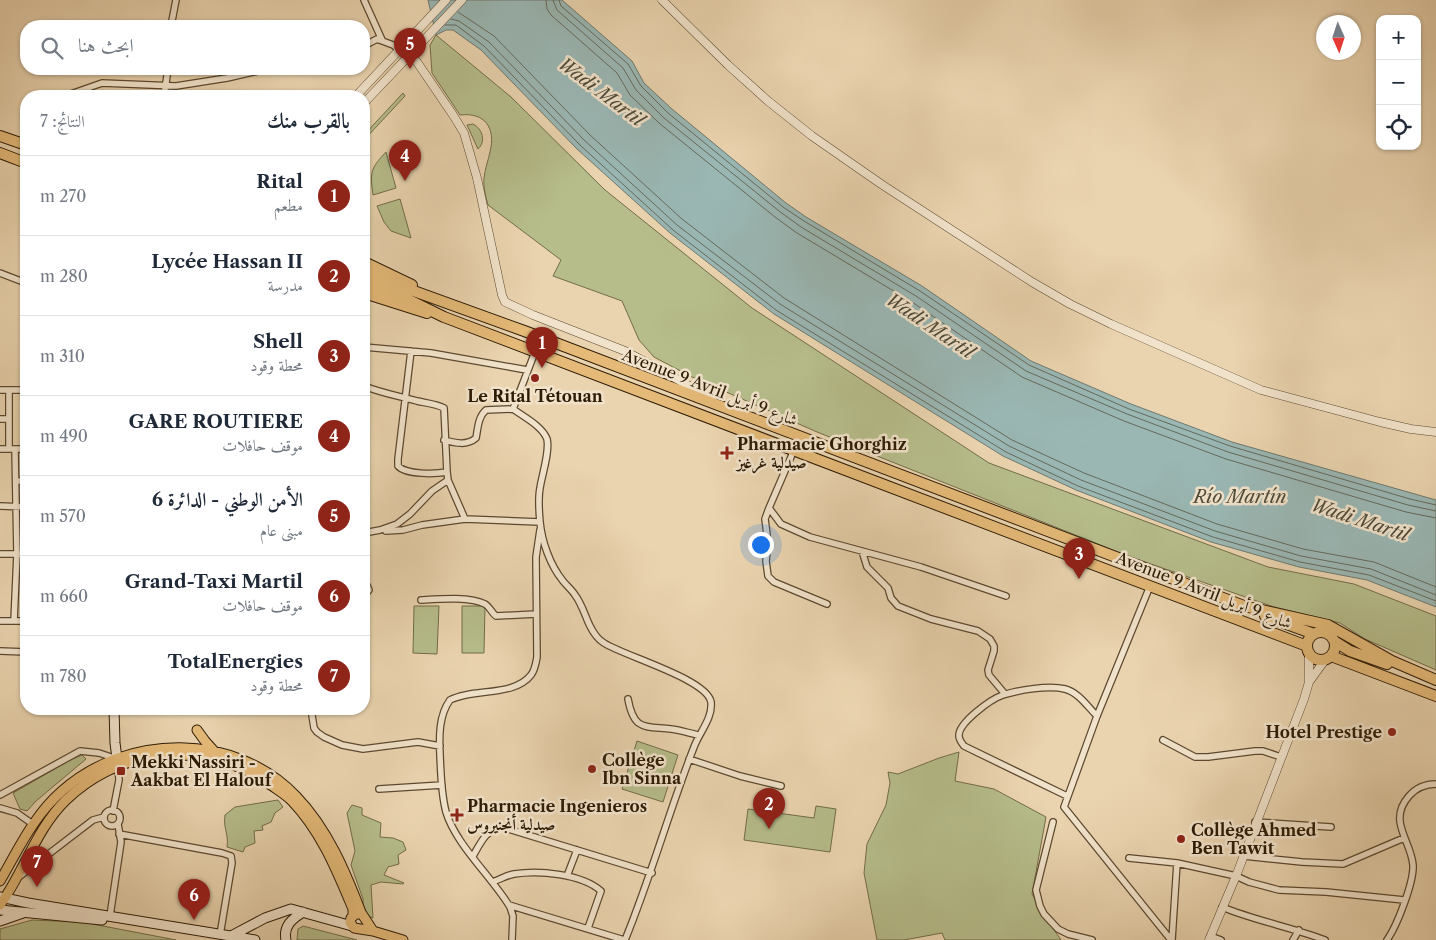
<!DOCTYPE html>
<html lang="ar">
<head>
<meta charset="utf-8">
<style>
  body { margin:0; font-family:"Libre Caslon Text",Amiri,serif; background:#f6f6f7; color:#1f2937; direction:rtl }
  .controls { position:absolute; right:15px; top:15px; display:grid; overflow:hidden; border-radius:10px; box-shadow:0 1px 4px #0004 }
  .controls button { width:45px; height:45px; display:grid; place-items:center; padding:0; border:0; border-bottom:1px solid #e0e1e3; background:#fff; color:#1f2937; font:25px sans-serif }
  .compass { position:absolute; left:1316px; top:15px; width:45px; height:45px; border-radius:50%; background:#fff; box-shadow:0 1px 4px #0004; rotate:177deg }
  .you { position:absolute; left:760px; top:544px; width:18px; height:18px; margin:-12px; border:4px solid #fff; border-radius:50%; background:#1a73e8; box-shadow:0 0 0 8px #1a73e833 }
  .badge { display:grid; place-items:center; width:32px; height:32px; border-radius:50%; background:#8f2418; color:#fff; font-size:16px; font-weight:700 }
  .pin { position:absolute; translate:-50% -41px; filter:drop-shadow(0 1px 2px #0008) }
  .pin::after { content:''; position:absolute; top:26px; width:18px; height:15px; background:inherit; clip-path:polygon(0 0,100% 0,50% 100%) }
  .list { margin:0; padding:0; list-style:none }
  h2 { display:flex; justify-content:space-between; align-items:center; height:65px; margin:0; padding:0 20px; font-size:21px }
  h2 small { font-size:16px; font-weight:400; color:#747a83 }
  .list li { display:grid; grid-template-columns:32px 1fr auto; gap:15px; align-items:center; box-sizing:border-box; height:80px; padding:0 20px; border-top:1px solid #e0e1e3 }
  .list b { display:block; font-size:19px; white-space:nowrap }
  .list p { margin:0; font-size:16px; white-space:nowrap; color:#747a83 }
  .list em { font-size:16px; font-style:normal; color:#747a83 }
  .icon { flex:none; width:28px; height:28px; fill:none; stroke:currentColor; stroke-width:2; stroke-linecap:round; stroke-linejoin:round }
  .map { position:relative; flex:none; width:1436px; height:940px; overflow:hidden; direction:ltr }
  .search { position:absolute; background:#fff; box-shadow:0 1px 4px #0004; left:20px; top:20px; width:350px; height:55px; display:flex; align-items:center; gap:12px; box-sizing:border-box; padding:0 18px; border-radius:20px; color:#747a83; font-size:19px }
  .panel { position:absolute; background:#fff; box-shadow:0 1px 4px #0004; left:20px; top:90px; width:350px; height:625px; border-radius:20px; direction:rtl }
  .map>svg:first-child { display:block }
</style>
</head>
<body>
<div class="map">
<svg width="1436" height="940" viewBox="0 0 1436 940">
  <rect width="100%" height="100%" fill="#ead4af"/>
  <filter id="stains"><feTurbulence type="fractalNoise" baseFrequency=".004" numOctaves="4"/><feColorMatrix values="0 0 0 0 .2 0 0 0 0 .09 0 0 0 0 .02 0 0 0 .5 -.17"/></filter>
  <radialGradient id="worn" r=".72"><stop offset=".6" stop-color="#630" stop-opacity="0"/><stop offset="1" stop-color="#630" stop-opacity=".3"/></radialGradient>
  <path fill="#b6bd8b" stroke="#726c48" d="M436 35 511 97 605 190 752 308 989 463 1268 567 1354 584 1436 616V670L1365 639 1340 623 1274 607 1128 556 817 432 690 376 654 357 639 340 622 301 553 276 561 260 488 205C486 197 483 187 484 178 485 169 488 161 490 152 496 128 485 112 460 115L432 73 430 45Z
    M403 93 405 96 364 140V135Z
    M473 124C483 129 486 142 478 149L467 125Z
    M386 152 396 188 373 195C370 172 370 169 386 152Z
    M400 199 411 238 391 231 384 222 377 206Z
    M414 606H439L437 654 413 653Z
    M462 606H485L484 653H462Z
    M637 741 678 755 663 802 622 789Z
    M959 752 955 781 994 789 1046 817 1032 894 1042 912 1061 940H945L942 933 904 940H877L864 873 867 844 886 805 890 783 888 772 898 774 939 758Z
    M82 755 86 759 36 801 27 811 20 809 13 793 70 760Z
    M278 800 283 807 275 813 271 822 262 826 263 830 254 831 255 843 245 847 243 852 227 847C229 834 223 829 225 815L235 807Z
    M352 805 362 808V815L381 823 380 837 393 838 403 842 406 850 398 855 399 864 388 867 384 875 404 883 403 884 381 882 371 885 373 918 367 916 363 907V899L351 865 355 851 347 813Z
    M816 806 836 809 830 852 744 840 748 809 814 818Z
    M32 920 82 922 176 940H0V929Z
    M303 926 357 940H297L298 929Z"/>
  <path fill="#9ab7b4" stroke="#6e796e" d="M428 0H562L632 61 644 83 672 109 786 203 806 217 922 286 1031 361 1131 404 1232 442 1436 500V607L1367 580 1299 567 1211 542 1076 490 1003 456 774 314 670 233 577 149 481 50 453 30H446L436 35Z"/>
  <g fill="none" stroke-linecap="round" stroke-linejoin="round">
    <path stroke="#64695c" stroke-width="1" d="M546 0 547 9 551 15 617 73 630 95 659 123 775 217 797 233 912 302 1022 377 1124 421 1226 459 1406 512 1436 518
      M553 0 557 10 623 68 636 90 664 118 779 211 801 227 916 296 1026 371 1127 414 1228 452 1408 505 1436 511
      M559 0 561 6 628 64 641 86 668 113 783 207 804 221 920 291 1029 365 1129 409 1230 446 1410 499 1436 505
      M458 12 494 36 590 135 682 219 784 298 1012 440 1084 473 1217 524 1303 549 1374 562 1436 587
      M451 19 459 21 489 42 584 140 677 225 780 304 1009 446 1081 480 1215 531 1301 556 1371 569 1436 595
      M445 25H456L484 46 580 145 673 230 776 310 1006 452 1078 486 1213 537 1300 562 1369 575 1436 601"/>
    <defs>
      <path id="minor" d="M364 0 382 40
        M171 26 176 0
        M364 46 377 39 393 45 400 50
        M65 96 102 83 176 86 227 78 267 69
        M164 96 168 69
        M24 114 26 113
        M0 273 26 283
        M364 347 431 353 527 370
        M535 352 513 409C524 417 542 426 547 439 550 451 542 475 540 488 538 498 539 511 540 522 542 542 550 565 563 581 567 586 572 590 575 595 582 604 585 616 590 626 593 632 597 639 604 643 624 656 707 679 711 702 713 718 699 733 694 747 669 811 651 877 625 940
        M364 386C381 393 399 396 417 401 426 403 436 404 444 408L447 472C435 474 406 475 398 466V459L411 351
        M0 390H26
        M0 419H9V390
        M9 419V449
        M444 440C455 443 467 446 476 438 478 428 478 417 486 410L513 409
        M0 449H26
        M794 450 769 508 781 524 810 537 921 567 1006 596
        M447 472 448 480 465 519 540 522
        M16 481H26
        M0 506 26 507
        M769 508 765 519 768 543 766 561 768 576 774 582 827 604
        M386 531 403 530 422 525 465 519
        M364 533 380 530 397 524 410 514 432 491 448 480
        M862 551 867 567 888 588 891 598 898 606 931 619 978 631 990 639 994 646V651L988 670 989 675 1005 694
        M0 554H26
        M364 579 369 590 364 596
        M1150 586 1097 716 1064 807 1171 940
        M421 600C437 599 470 596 485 604 490 607 491 612 496 616L536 614
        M0 621H26
        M14 621 17 554 15 449
        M0 651 26 652
        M628 699C634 731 644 726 671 729 680 730 689 733 698 735
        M311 709 314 728 317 732 324 737 342 745 363 749 418 742 440 746
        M1163 740 1195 757H1208L1255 751H1263L1281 757
        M689 759 740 776 781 786
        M379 789 442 785
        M0 795 80 751 99 753 117 759
        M1067 796 964 746C962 743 959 740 959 736 958 723 991 699 1003 695 1019 690 1048 685 1065 689 1078 692 1088 707 1097 716
        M0 808 17 813 34 825
        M104 818a8 8 0 1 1 16 0a8 8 0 1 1-16 0Z
        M113 811 119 780 118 766
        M1053 822 1036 890 1040 906 1044 914 1058 929 1068 934 1092 940
        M1255 822 1331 827
        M119 834 222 853 231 856 232 863 220 935
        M473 856C480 844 486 829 502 827L652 873
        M1244 856 1302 862 1343 864 1404 838
        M1129 858 1177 863 1236 876 1249 882 1279 890 1326 892 1404 900
        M20 876 93 820 104 817
        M567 876 577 850
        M492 882C499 880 507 875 514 874 539 870 582 874 601 891L588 928
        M509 905 624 940
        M1222 907C1256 921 1291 927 1325 940
        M110 916 121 842 118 824
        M1210 936 1221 940
        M512 940 513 916 510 907C492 877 456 845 446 812 441 793 441 774 440 755 439 736 439 715 450 700 473 688 514 697 531 675 535 670 536 663 537 657L536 557 540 530
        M1172 940 1177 863
        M1293 940 1299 930
        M1387 940C1397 926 1414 882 1413 865 1411 840 1387 821 1409 796 1416 788 1426 784 1436 784"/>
      <path id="tertiary" d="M662 0 728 65 768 101 812 136 881 184 1032 282 1070 304 1111 324 1261 390 1380 422 1411 429 1436 432
        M409 56 417 62 453 115 464 133 477 178 502 295 505 302 533 315 625 351 693 388 712 399
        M356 96 446 0
        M364 103 462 0
        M1309 682 1325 660
        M1209 940 1236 876 1304 699 1309 682V654"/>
      <path id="secondary" d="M114 709 115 743 118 766
        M0 897 28 903 255 940
        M0 910 102 920
        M0 921 23 913
        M231 936 265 918 291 909 352 926
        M286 940C283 926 292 919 303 912"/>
      <path id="primary" d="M197 730 205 741 214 751
        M0 881C18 850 34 815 62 791 127 733 235 732 296 796 328 829 346 873 362 915
        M0 905C24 872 36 829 66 800 122 747 204 740 268 783 276 789 285 794 292 801 321 831 337 871 353 909V916
        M373 931 362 914H356L351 918 350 922 354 928 373 931 403 940"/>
      <path id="trunk" d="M0 136 26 145
        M0 153 26 163
        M364 262 412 285
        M364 273 527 332 1244 606 1328 625 1392 661 1436 680
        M364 282 407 299 444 317 1307 646
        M364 293 427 313
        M1265 616 1314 634
        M1307 646a14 14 0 1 1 28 0a14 14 0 1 1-28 0Z
        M1334 641 1350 651 1387 664
        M1331 656 1436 696"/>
    </defs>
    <use href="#minor" stroke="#5c4930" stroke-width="8"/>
    <use href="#tertiary" stroke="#5c4930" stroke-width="9"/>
    <use href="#secondary" stroke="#2d1b05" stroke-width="11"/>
    <use href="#primary" stroke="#2d1b05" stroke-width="11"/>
    <use href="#trunk" stroke="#2d1b05" stroke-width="12"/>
    <use href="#minor" stroke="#f1e3cb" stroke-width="5.5"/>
    <use href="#tertiary" stroke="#f1e3cb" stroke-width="8"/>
    <use href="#secondary" stroke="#f1e3cb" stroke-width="9"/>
    <use href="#primary" stroke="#e5ba78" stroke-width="9"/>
    <use href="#trunk" stroke="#e5ba78" stroke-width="10"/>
  </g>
  <g fill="#8f2418" stroke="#f1e3cb" stroke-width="2">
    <circle cx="535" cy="378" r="5"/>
    <path d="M724.5 445.5h5v5h5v5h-5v5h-5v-5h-5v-5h5z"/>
    <circle cx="1392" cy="732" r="5"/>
    <circle cx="592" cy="769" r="5"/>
    <rect x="116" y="766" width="10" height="10" rx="2.5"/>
    <path d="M454.5 807.5h5v5h5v5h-5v5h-5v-5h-5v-5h5z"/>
    <circle cx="1181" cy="839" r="5"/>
  </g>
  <g text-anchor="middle" stroke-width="5" stroke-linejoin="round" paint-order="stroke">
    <g font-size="16" fill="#2d1b05" stroke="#f1e3cb">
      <text transform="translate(710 387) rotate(21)" y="6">Avenue 9 Avril شارع 9 أبريل</text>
      <text transform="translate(1204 590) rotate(21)" y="6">Avenue 9 Avril شارع 9 أبريل</text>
    </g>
    <g font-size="16" font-weight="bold" fill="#2d1b05" stroke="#f1e3cb" text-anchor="start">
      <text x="535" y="402" text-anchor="middle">Le Rital Tétouan</text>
      <text x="737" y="450">Pharmacie Ghorghiz<tspan x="737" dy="18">صيدلية غرغيز</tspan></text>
      <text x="1382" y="738" text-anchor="end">Hotel Prestige</text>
      <text x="602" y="766">Collège<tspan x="602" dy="18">Ibn Sinna</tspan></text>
      <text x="131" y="768">Mekki Nassiri -<tspan x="131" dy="18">Aakbat El Halouf</tspan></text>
      <text x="467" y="812">Pharmacie Ingenieros<tspan x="467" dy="18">صيدلية أنجنيروس</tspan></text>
      <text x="1191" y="836">Collège Ahmed<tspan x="1191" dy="18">Ben Tawit</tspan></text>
    </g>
    <g font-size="18" font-style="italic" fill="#4e4a3a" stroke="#f1e3cb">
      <text transform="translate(601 92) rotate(37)" y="6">Wadi Martil</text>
      <text transform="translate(930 326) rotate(34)" y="6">Wadi Martil</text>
      <text x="1240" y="503">Río Martín</text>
      <text transform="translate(1360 520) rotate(18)" y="6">Wadi Martil</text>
    </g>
  </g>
  <rect width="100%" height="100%" filter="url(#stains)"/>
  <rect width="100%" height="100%" fill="url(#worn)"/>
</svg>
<div class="controls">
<button>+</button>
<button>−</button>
<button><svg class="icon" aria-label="locate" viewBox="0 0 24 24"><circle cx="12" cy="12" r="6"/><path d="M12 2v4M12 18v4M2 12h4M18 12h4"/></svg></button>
</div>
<svg class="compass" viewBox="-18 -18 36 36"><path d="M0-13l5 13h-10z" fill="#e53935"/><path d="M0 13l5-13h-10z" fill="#747a83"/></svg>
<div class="you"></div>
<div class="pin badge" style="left:542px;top:368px">1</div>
<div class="pin badge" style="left:769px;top:829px">2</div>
<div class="pin badge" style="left:1079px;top:579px">3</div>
<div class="pin badge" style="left:405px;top:181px">4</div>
<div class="pin badge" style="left:410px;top:69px">5</div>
<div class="pin badge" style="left:194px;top:920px">6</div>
<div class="pin badge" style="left:37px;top:887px">7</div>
<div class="search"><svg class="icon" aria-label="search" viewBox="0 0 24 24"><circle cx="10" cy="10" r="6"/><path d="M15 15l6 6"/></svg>ابحث هنا</div>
<section class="panel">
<h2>بالقرب منك<small>النتائج: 7</small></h2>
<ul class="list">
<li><span class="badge">1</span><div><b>Rital</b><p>مطعم</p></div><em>270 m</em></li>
<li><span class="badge">2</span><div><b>Lycée Hassan II</b><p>مدرسة</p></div><em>280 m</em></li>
<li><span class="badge">3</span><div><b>Shell</b><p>محطة وقود</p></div><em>310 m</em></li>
<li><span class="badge">4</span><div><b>GARE ROUTIERE</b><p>موقف حافلات</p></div><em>490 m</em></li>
<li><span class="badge">5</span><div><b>الأمن الوطني - الدائرة 6</b><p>مبنى عام</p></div><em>570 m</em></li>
<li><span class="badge">6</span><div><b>Grand-Taxi Martil</b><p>موقف حافلات</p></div><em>660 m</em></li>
<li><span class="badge">7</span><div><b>TotalEnergies</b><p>محطة وقود</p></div><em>780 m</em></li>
</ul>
</section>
</div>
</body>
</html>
